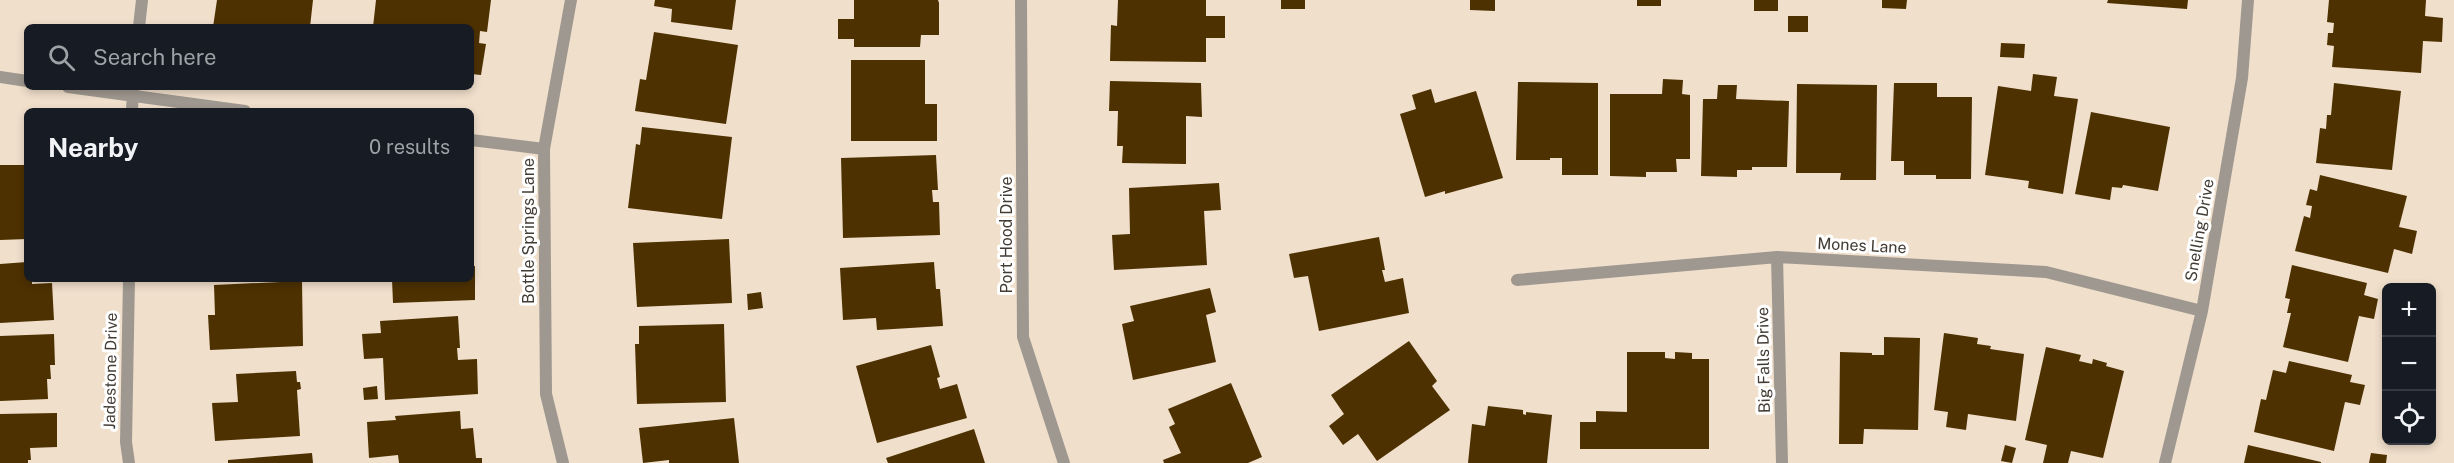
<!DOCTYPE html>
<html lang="en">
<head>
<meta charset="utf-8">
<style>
  body { margin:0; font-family:"Public Sans",sans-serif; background:#20242c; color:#f1f3f6 }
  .controls { position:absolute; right:18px; bottom:18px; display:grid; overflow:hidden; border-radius:9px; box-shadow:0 3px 9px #0003 }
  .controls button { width:54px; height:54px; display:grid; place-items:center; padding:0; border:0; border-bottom:2px solid #363941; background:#171b24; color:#f1f3f6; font:30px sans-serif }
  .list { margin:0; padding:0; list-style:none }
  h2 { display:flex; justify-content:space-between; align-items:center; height:78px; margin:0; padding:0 24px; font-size:26px }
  h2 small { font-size:20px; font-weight:400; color:#9ea1a6 }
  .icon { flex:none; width:33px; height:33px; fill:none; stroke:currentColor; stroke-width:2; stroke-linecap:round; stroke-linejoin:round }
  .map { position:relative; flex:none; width:2454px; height:463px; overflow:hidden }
  .search { position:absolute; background:#171b24; box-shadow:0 3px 9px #0003; left:24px; top:24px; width:450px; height:66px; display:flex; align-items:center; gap:15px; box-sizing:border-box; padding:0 21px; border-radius:9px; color:#9ea1a6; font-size:22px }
  .panel { position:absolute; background:#171b24; box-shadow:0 3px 9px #0003; left:24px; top:108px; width:450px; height:174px; border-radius:9px }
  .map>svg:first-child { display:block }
</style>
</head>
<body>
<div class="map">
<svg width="2454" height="463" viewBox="0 0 2454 463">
  <rect width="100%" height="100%" fill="#f0dfcb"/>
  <path fill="#4e3101" d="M217 0H313L310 27H213Z
    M376 0H491L487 32 480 31 479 43 486 44 481 75 471 74V27H373Z
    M655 0H736L732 30 671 22 672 9 654 6Z
    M854 0H938L939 3V35H921L920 47H854V39H838V19H854Z
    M1118 0H1206V16H1225V38H1206V62L1110 61 1111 25 1117 26Z
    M1281 0H1305V9H1281Z
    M1470 0H1495V11L1470 10Z
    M1637 0H1661V6H1637Z
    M1754 0H1778V11H1754Z
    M1882 0H1907L1906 9 1882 8Z
    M2108 0H2188L2187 9 2107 3Z
    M2329 0H2426L2425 16 2443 18 2442 42 2423 41 2421 73 2332 67 2334 46 2327 45 2328 33H2333L2334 23 2327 22Z
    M1788 16H1808V32H1788Z
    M654 32 738 45 726 124 635 111 640 79 646 80Z
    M2001 43 2025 44 2024 58 2000 57Z
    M851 60H925V104H937V141H851Z
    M2033 74 2057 77 2054 96 2078 99 2063 194 2028 188 2029 181 1985 175 1998 86 2031 91Z
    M1663 79 1683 80 1682 94 1690 95V159H1676L1677 172H1646V177L1610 176V94H1662Z
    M1110 81 1201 83 1202 117 1186 116V164L1122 163 1123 146H1117L1118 111H1109Z
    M1518 82 1598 83V175H1562V158H1550V160H1516Z
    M1894 83H1937V97H1972L1971 179H1936V175H1904V161H1891Z
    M2334 83 2401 91 2392 170 2316 163 2320 128 2326 129 2327 115H2331Z
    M1797 84 1877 85 1876 180H1840L1841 173H1796Z
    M1718 85H1737L1736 99 1789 101 1787 167H1752V170H1737V177L1701 176 1703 99H1717Z
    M1431 89 1435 103 1476 91 1503 178 1445 194V191L1425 197 1400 114 1416 109 1412 95Z
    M2091 112 2170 127 2158 191 2123 185 2122 188 2112 187 2110 200 2075 194Z
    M642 127 732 137 722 219 628 208 636 144 640 145Z
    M936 155 938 190H932L933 202H939L940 235 843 238 841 158Z
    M0 165H27V239L0 240Z
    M2320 175 2407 196 2399 227 2417 231 2412 254 2394 249 2388 273 2295 251 2304 216 2310 218 2312 206 2306 205 2310 189 2317 191Z
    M1219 183 1221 210 1204 211 1207 265 1114 270 1112 235 1130 234 1129 188Z
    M1379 237 1385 270H1382L1385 282 1403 278 1409 313 1319 331 1308 276 1294 278 1289 254Z
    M729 239 732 303 637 307 633 243Z
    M27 262V279H32V284L52 283 54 320 0 323V264Z
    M934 262 936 289H940L943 326 877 330 876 318 843 320 840 268Z
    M2292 265 2367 283 2364 295 2378 299 2374 319 2359 316 2348 362 2283 347 2291 313H2287L2290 299 2285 298Z
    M475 266V300L393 303 392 279H471V267Z
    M302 281 303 346 210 350 208 315H215L214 285Z
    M1210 288 1216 312 1206 315 1216 362 1133 380 1122 324 1134 321 1130 306Z
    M761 292 763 308 748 310 747 294Z
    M458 316 460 348H457L458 360 477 359 478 394 385 400 383 358 364 359 362 334 381 333 380 321Z
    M724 324 726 402 637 404 635 344H639V326Z
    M1944 333 1978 338 1977 344 1991 346 1990 349 2024 354 2016 421 1968 414 1966 430 1946 427 1948 412 1934 410Z
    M54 334 55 365H50L51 379H47L48 399 0 401V336Z
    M1884 337 1920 338 1918 430 1864 429 1863 444H1839L1840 352 1872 353V355H1884Z
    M1409 341 1437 381 1432 386 1450 410 1377 461 1358 434 1343 445 1329 426 1344 414 1331 395Z
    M931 345 940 377 937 378 940 389 957 384 967 418 877 443 856 366Z
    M2046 347 2081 355 2079 361 2092 364 2093 359 2107 363 2106 366 2124 371 2103 458 2071 451 2068 463H2043L2047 445 2025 440Z
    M1627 352H1665V358L1675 359V352L1692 353V359H1709V449H1580V422H1596V411L1627 412Z
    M2289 361 2352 375 2350 382 2365 385 2360 405 2345 402 2334 451 2254 432 2261 399 2266 400 2273 370 2286 373Z
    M296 371 297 382H300L301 389 297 390 300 436 215 441 212 403 238 402 236 374Z
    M1231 383 1262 457 1248 463H1164L1163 460 1181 453 1169 427 1175 424 1168 409Z
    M377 386 378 399 364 400 363 388Z
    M1488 406 1523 410V414L1526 415V412L1552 415 1547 463H1468L1472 424 1485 426Z
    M460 411 461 429 473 428 476 458H482V463H399L398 455 369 458 367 422 396 420 395 416Z
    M57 413V447L30 448 31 460H28V463H0V414Z
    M734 418 739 463H669V460L643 463 639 428Z
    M974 429 985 463H888L886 458Z
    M2005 445 2016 448 2012 463 2001 461Z
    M2248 445 2321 462V463H2244Z
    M312 453 313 463H228V460Z
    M2371 453 2387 455 2386 463H2369Z"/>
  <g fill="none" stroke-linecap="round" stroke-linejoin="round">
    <path stroke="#9f9890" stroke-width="12" d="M1021 0 1023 337 1064 463
      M139 27 142 0
      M0 77 27 81
      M68 87 245 111
      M132 111 133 87
      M471 140 544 149
      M1777 257 1782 463
      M129 279 126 442 129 463
      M1517 280 1777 257 2046 272 2202 311
      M563 463 546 394 544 149 571 0
      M2165 463 2202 311 2242 78 2248 0"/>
  </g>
  <g text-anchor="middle" stroke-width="6" stroke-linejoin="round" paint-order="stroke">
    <g font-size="16" fill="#423c34" stroke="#fff">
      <text transform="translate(2199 230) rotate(-80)" y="6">Snelling Drive</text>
      <text transform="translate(528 231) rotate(-90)" y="6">Bottle Springs Lane</text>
      <text transform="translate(1006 235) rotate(-90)" y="6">Port Hood Drive</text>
      <text transform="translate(1862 245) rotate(3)" y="6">Mones Lane</text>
      <text transform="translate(1763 360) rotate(-91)" y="6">Big Falls Drive</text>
      <text transform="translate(110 371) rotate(-89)" y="6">Jadestone Drive</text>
    </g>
  </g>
</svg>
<div class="controls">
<button>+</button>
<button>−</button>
<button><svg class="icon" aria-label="locate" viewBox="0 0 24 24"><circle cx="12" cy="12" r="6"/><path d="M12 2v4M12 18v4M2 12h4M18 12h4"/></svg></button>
</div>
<div class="search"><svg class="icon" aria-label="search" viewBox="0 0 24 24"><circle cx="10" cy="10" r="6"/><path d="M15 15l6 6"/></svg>Search here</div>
<section class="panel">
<h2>Nearby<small>0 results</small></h2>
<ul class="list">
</ul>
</section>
</div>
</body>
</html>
